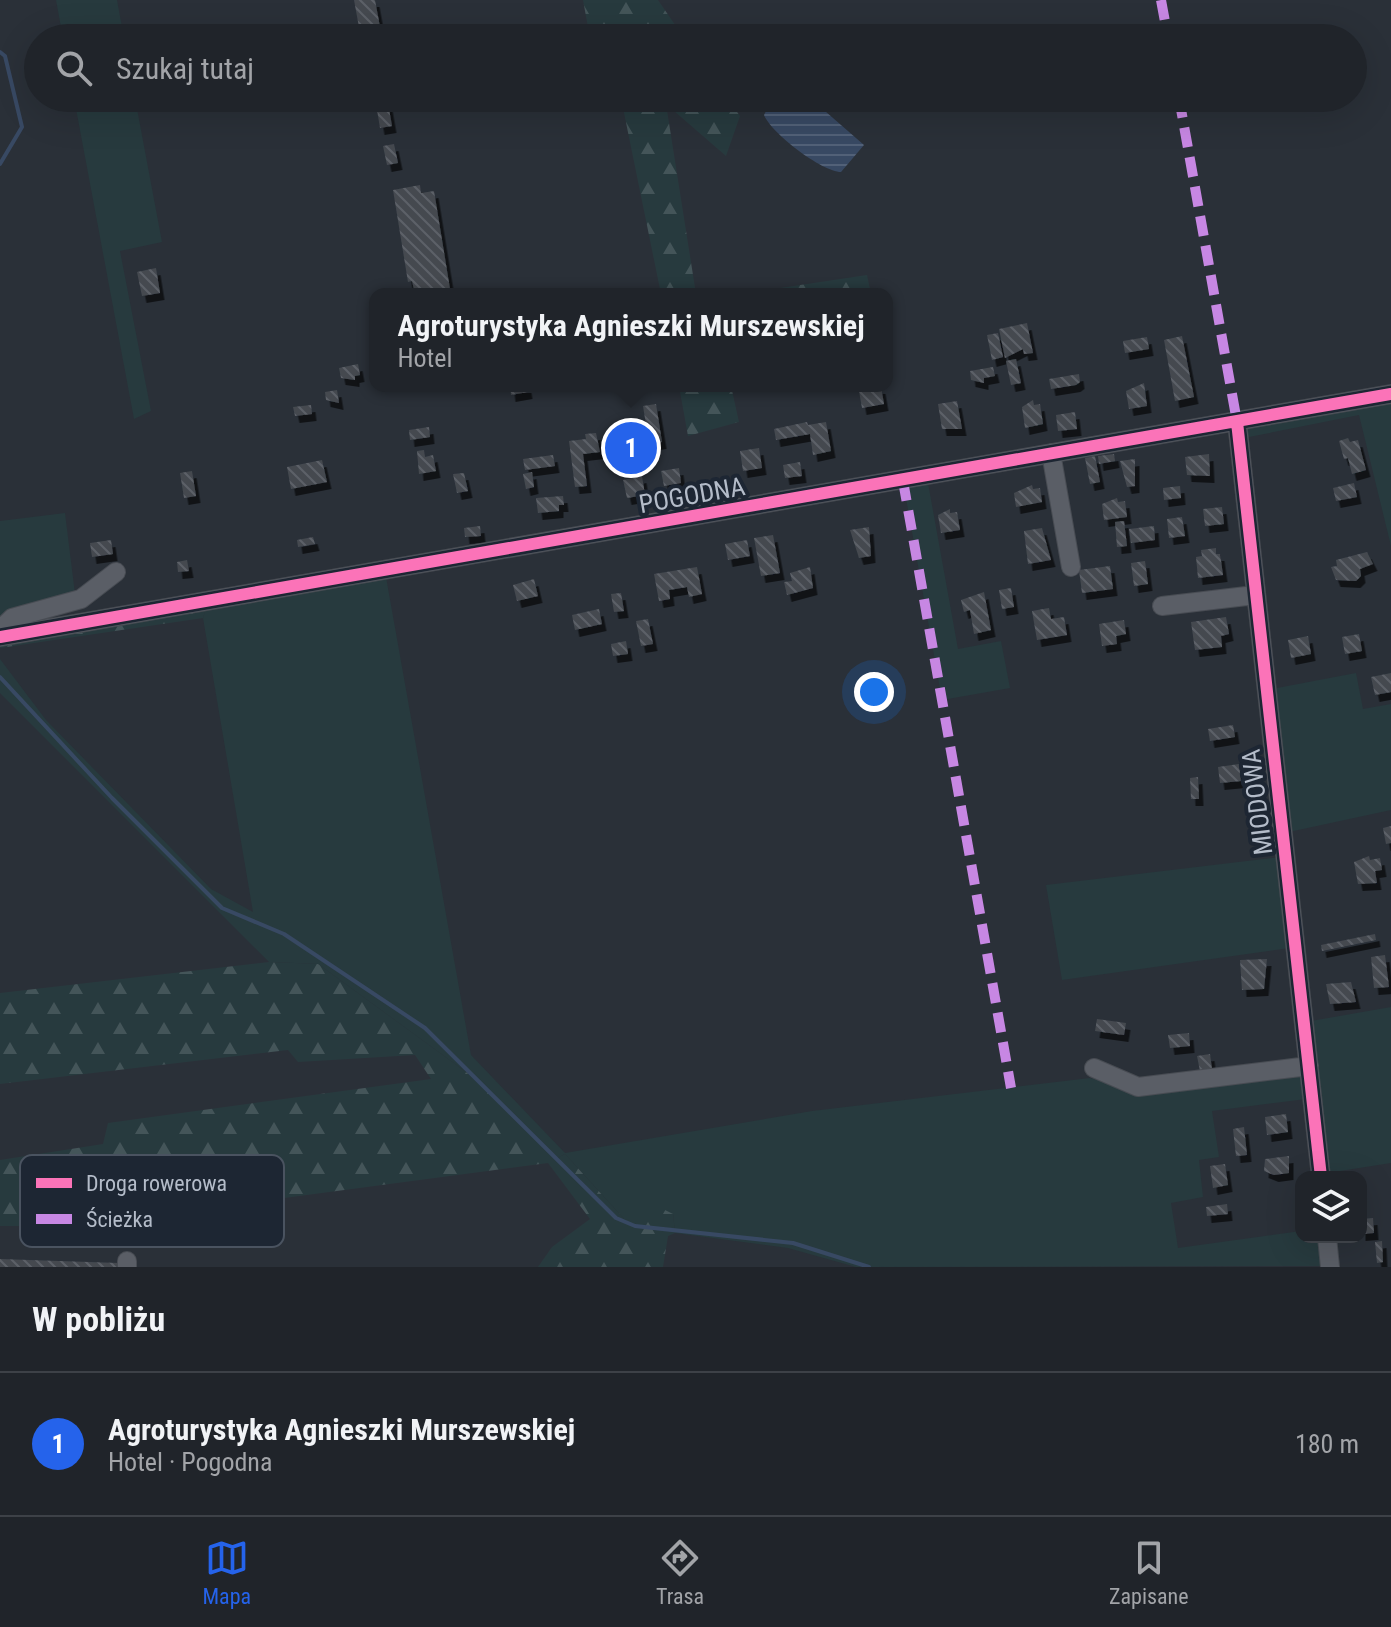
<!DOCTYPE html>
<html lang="pl">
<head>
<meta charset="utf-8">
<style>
  body { margin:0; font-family:"Roboto Condensed",sans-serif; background:#282c32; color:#f1f3f6 }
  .controls { position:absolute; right:24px; bottom:24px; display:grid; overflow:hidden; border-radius:16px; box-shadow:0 8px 32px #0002 }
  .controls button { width:72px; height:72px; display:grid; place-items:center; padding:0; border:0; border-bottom:2px solid #3d4147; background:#20242a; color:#f1f3f6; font:40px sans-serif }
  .you { position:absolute; left:874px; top:692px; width:28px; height:28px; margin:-20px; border:6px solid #fff; border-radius:50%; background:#1a73e8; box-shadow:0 0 0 12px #1a73e833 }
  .badge { display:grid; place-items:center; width:52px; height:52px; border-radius:50%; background:#2563eb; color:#fff; font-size:26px; font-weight:700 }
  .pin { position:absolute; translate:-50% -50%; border:4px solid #fff; box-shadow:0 2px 8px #0006 }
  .popup { position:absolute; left:369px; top:288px; width:524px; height:104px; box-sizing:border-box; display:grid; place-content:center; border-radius:16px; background:#20242a; filter:drop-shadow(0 2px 6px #0005); font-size:26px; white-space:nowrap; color:#a2a4a8 }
  .popup b { font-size:30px; color:#f1f3f6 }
  .popup::after { content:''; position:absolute; left:50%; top:100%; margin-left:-16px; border:16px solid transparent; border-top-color:#20242a }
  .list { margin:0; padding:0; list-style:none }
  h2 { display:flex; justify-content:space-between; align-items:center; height:104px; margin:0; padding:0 32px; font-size:34px }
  h2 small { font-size:26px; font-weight:400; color:#a2a4a8 }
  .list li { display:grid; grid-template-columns:52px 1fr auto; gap:24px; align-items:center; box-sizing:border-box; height:144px; padding:0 32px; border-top:2px solid #3d4147 }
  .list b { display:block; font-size:30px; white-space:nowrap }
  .list p { margin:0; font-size:26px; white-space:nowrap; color:#a2a4a8 }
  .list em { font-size:26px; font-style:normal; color:#a2a4a8 }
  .icon { flex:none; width:44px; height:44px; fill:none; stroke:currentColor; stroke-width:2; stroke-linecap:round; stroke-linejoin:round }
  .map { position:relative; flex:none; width:1391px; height:1267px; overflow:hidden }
  .search { position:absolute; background:#20242a; box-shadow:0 8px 32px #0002; left:24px; right:24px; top:24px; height:88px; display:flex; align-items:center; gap:20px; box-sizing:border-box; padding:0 28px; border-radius:44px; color:#a2a4a8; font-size:30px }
  .sheet { height:248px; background:#20242a }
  nav { display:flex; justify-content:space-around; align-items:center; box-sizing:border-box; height:112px; border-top:2px solid #3d4147; background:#20242a; font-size:22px; color:#a2a4a8 }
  nav a { display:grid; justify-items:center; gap:4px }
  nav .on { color:#2563eb }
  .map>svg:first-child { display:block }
</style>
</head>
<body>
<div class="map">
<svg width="1391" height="1267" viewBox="0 0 1391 1267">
  <defs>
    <pattern id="forest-firs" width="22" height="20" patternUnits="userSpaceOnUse" patternTransform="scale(2)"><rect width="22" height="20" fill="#273a3e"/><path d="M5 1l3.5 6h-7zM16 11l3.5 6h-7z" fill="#445559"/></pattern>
    <pattern id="water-rules" width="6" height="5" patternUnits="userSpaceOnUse" patternTransform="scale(2)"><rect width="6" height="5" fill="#384963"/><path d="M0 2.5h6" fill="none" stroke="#526178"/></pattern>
    <pattern id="building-back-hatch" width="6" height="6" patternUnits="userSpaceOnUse" patternTransform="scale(2)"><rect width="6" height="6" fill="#444950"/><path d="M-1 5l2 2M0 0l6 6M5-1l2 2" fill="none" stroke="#5d6168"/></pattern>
    <filter id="shadow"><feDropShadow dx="4.5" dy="7" stdDeviation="0" flood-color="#0009"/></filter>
  </defs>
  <rect width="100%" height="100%" fill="#2a3038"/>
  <path fill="#273a3e" d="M56 0H117L124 38H63Z
    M74 98H135L162 242 120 251 151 411 134 419Z
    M1391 399V546L1359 415 1244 438 1245 423Z
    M928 483 958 649 1001 641 1010 688 942 700 904 487Z
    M65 513 77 610 0 630V521Z
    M386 577 471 1055 565 1153 812 1111 1090 1078 1144 1089 1302 1071 1306 1099 1212 1111 1219 1157 1199 1160 1203 1197 1171 1203 1178 1248 1301 1231V1237H1321L1323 1266 856 1267 788 1248 675 1233 673 1214 625 1220 565 1154 556 1159 485 1086 318 964 269 962 0 693V659L46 720 211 889 253 912 203 618 206 607Z
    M1356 673 1363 709 1391 704V810L1289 832 1273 698 1277 688Z
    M1281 857 1290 948 1062 980 1046 885Z
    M1391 1007V1163L1327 1173 1311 1021Z"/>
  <path fill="url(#forest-firs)" d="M583 0H658L684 38H590Z
    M621 98H727L740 116 726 156 666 104 696 294H661Z
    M867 275 871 294H741Z
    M679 386H731L739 422 688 436Z
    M206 607 203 618 0 648V643Z
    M269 962 318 964 485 1086 556 1159 565 1154 625 1220 665 1210 673 1214 675 1233 668 1236 663 1267H538L552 1247 590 1219 548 1163 72 1226H0V1160L103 1144 108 1123 431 1079 415 1055 298 1062 288 1050 0 1084V993Z"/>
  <path fill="url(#water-rules)" d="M773 98H810L864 145 841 172C822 172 771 133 764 115Z"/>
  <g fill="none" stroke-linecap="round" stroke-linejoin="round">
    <path stroke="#384963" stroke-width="4" d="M0 52 5 56 22 127 0 164
      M0 677 112 798 222 908 284 934 425 1028 616 1218 635 1226 793 1243 869 1267"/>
  </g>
  <path fill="url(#building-back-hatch)" filter="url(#shadow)" d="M354 0H375L382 38H361Z
    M375 98H387L392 126 380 128Z
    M394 144 398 163 387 165 383 146Z
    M420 185 421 193 434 191 450 289 427 294H415L412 281 408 282 393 190Z
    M156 268 160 293 142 296 137 272Z
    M1027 323 1033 353 1024 354 1023 349 1005 358 999 329Z
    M998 333 1003 357 992 360 987 335Z
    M1182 336 1194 397 1175 401 1164 340Z
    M1147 337 1149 349 1125 353 1123 341Z
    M1016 359 1021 383 1011 385 1006 361Z
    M358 364 360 375 355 376V380L341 378 339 368Z
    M993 367 995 376 984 378V383L971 380 970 371Z
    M1079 374 1080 382 1076 385 1051 389 1049 379Z
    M1144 383 1147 406 1129 409 1126 391Z
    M510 386H527L528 392 511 395Z
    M863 386 881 387 884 404 862 408 859 391 863 390Z
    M337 390 339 403 326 400 325 392Z
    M1033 400 1034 405 1040 404 1043 424 1025 428 1022 407Z
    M957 401 962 429H942L938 404Z
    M656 404 662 442 649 444 643 406Z
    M311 405 312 414 295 416 293 407Z
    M1075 412 1077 429 1058 431 1056 415Z
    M807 422 808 425 826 422 831 451 813 455 810 434 776 440 774 429Z
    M429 427 430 437 410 440 409 430Z
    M596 433 600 452 583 454 587 486 575 487 569 441 586 439 585 434Z
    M1348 438 1350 442 1358 440 1366 470 1352 474 1348 458 1344 459 1339 441Z
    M630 440 634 459 621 461 618 442Z
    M759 448 762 468 743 471 740 451Z
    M424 450 425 457 433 455 436 471 419 474 417 451Z
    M1114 454 1115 461 1099 464 1098 456Z
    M1209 454 1210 476 1187 475 1185 457Z
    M553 455 555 466 525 470 523 459Z
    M1095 456 1100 482 1090 484 1085 458Z
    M1135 459V486L1127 487 1120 461Z
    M322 460 327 482 291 489 287 467Z
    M800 462 802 476 785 478 783 465Z
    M679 468 681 483 664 486 661 471Z
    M192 471 196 496 184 498 180 473Z
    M532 472 534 487 526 489 523 474Z
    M464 473 468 491 457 493 453 474Z
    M642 476 645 495 627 498 623 480Z
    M1354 483 1357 497 1336 501 1333 488Z
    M1032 485 1033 489 1040 488 1042 502 1016 507 1014 493Z
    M1180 486 1181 498 1164 500 1163 488Z
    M563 496 564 505H559V511L538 513 536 498Z
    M1117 498 1118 502 1125 501 1127 517 1104 520 1102 504Z
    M1222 507 1224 524 1205 526 1203 509Z
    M950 509V513L957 512 960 530 941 533 938 515Z
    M1182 517 1185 536 1169 538 1167 519Z
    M1124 521 1127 546 1117 547 1115 522Z
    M480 526 481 536 465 537 464 528Z
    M1154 526 1155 540 1131 543 1129 529Z
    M869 527 871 556 859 558 850 530Z
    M1042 528 1051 560 1028 564 1024 531Z
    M773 535 780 573 761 576 754 538Z
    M313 537 315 544 298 547 297 540Z
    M111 540 113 554 92 557 90 543Z
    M747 540 750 556 728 560 725 544Z
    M1216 548V554H1220L1223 575 1198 578 1196 557 1202 556 1201 550Z
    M1367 552 1373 564 1360 569 1361 576 1356 581 1336 580 1331 567 1337 566 1336 560Z
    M187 560 189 571 178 572 177 562Z
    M1145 561 1148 584 1134 586 1131 563Z
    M1110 566 1113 589 1082 593 1079 570Z
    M697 567 702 594 689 597 687 587 669 590 670 599 659 601 654 574Z
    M810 567 813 588 787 595 784 582 792 581 790 573Z
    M534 579 538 596 517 601 513 585Z
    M1011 588 1014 607 1002 609 999 590Z
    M984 592 991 630 974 634 970 610 964 612 961 600Z
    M621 593 624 611 614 612 611 594Z
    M1049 608 1051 619 1064 617 1067 635 1037 640 1032 611Z
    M599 609 602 624 575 630 572 615Z
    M1226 617 1229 634 1221 636 1222 647 1195 650 1191 622Z
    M648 619 653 644 641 646 636 621Z
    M1124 620 1126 634 1116 636 1117 644 1102 646 1099 624Z
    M1359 634 1362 651 1345 654 1342 637Z
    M1308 636 1311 654 1291 658 1288 640Z
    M626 641 628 654 613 656 611 644Z
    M1391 673V692L1375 695 1371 677Z
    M1233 725 1235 737 1210 741 1208 729Z
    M1239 764 1241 781 1220 783 1218 767Z
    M1198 777 1199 799H1191L1190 778Z
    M1391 826V843L1386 844 1383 828Z
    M1369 856 1370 860 1380 858 1382 870 1375 871 1377 883 1358 884 1354 862Z
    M1375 934 1376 940 1322 951 1321 945Z
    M1385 955 1389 987 1374 988 1371 957Z
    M1267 959 1264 989 1242 990 1240 960Z
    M1351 982 1356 1002 1330 1004 1326 984Z
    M1097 1019 1126 1023 1124 1035 1095 1031Z
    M1189 1033 1190 1046 1170 1048 1168 1035Z
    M1210 1054 1212 1069 1200 1071 1197 1056Z
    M1286 1114 1288 1132 1267 1135 1265 1117Z
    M1244 1127 1247 1155 1236 1156 1233 1129Z
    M1289 1156V1173L1274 1175 1264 1171 1265 1159Z
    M1225 1164 1228 1185 1213 1188 1210 1166Z
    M1227 1204 1228 1214 1207 1216 1206 1207Z
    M1373 1218 1374 1233 1361 1234V1219Z
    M1382 1241 1383 1262 1377 1263 1375 1242Z
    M0 1259 119 1263 118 1267H0Z"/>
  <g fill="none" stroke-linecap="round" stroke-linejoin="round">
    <defs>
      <path id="minor" d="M1237 422 1321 1177
        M1051 453 1071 567
        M1162 606 1255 595
        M5 636 6 624 12 618 81 599 116 572
        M0 637 1391 394
        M1094 1068 1138 1087 1309 1066
        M1327 1237 1330 1267
        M127 1267V1261"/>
    </defs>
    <use href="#minor" stroke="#484c53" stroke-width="20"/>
    <use href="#minor" stroke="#5a5e66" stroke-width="18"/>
    <path stroke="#c787e3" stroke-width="10" stroke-dasharray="20 10" stroke-linecap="butt" d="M1161 0 1168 38
      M1179 98 1237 422
      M903 481 1011 1088"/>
    <defs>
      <path id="cycleway" d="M1237 422 1321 1177
        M0 637 1391 394"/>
    </defs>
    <use href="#cycleway" stroke="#1d2633" stroke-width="17"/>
    <use href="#cycleway" stroke="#fb73b8" stroke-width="12"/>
  </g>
  <g text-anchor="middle" stroke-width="8" stroke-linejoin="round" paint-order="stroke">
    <g font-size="26" fill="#b4bcc9" stroke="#1d2633">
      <text transform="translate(692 495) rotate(-10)" y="9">POGODNA</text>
      <text transform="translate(1257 802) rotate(-97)" y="9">MIODOWA</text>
    </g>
  </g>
  <rect x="20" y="1155" width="264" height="92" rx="12" fill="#1d2633" stroke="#4a5360" stroke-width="2"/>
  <rect x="36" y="1178" width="36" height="10" fill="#fb73b8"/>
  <rect x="36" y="1214" width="36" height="10" fill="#c787e3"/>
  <g font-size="22" fill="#b4bcc9">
    <text x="86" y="1191">Droga rowerowa</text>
    <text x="86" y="1227">Ścieżka</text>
  </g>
</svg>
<div class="controls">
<button><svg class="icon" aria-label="layers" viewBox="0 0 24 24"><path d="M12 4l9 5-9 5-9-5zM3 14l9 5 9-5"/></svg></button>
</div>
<div class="you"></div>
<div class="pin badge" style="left:631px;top:448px">1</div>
<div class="popup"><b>Agroturystyka Agnieszki Murszewskiej</b>Hotel</div>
<div class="search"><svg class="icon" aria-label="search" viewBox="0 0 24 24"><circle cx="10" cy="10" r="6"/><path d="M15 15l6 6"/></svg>Szukaj tutaj</div>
</div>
<section class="sheet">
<h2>W pobliżu<small></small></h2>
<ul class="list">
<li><span class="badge">1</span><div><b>Agroturystyka Agnieszki Murszewskiej</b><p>Hotel · Pogodna</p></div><em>180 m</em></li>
</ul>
</section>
<nav>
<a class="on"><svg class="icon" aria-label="map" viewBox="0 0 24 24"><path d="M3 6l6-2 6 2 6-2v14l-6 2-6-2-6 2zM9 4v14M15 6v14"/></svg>Mapa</a>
<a><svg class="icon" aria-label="directions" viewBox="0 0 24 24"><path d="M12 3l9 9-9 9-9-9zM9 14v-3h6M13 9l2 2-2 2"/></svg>Trasa</a>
<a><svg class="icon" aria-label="saved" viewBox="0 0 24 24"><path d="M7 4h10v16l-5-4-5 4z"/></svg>Zapisane</a>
</nav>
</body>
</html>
